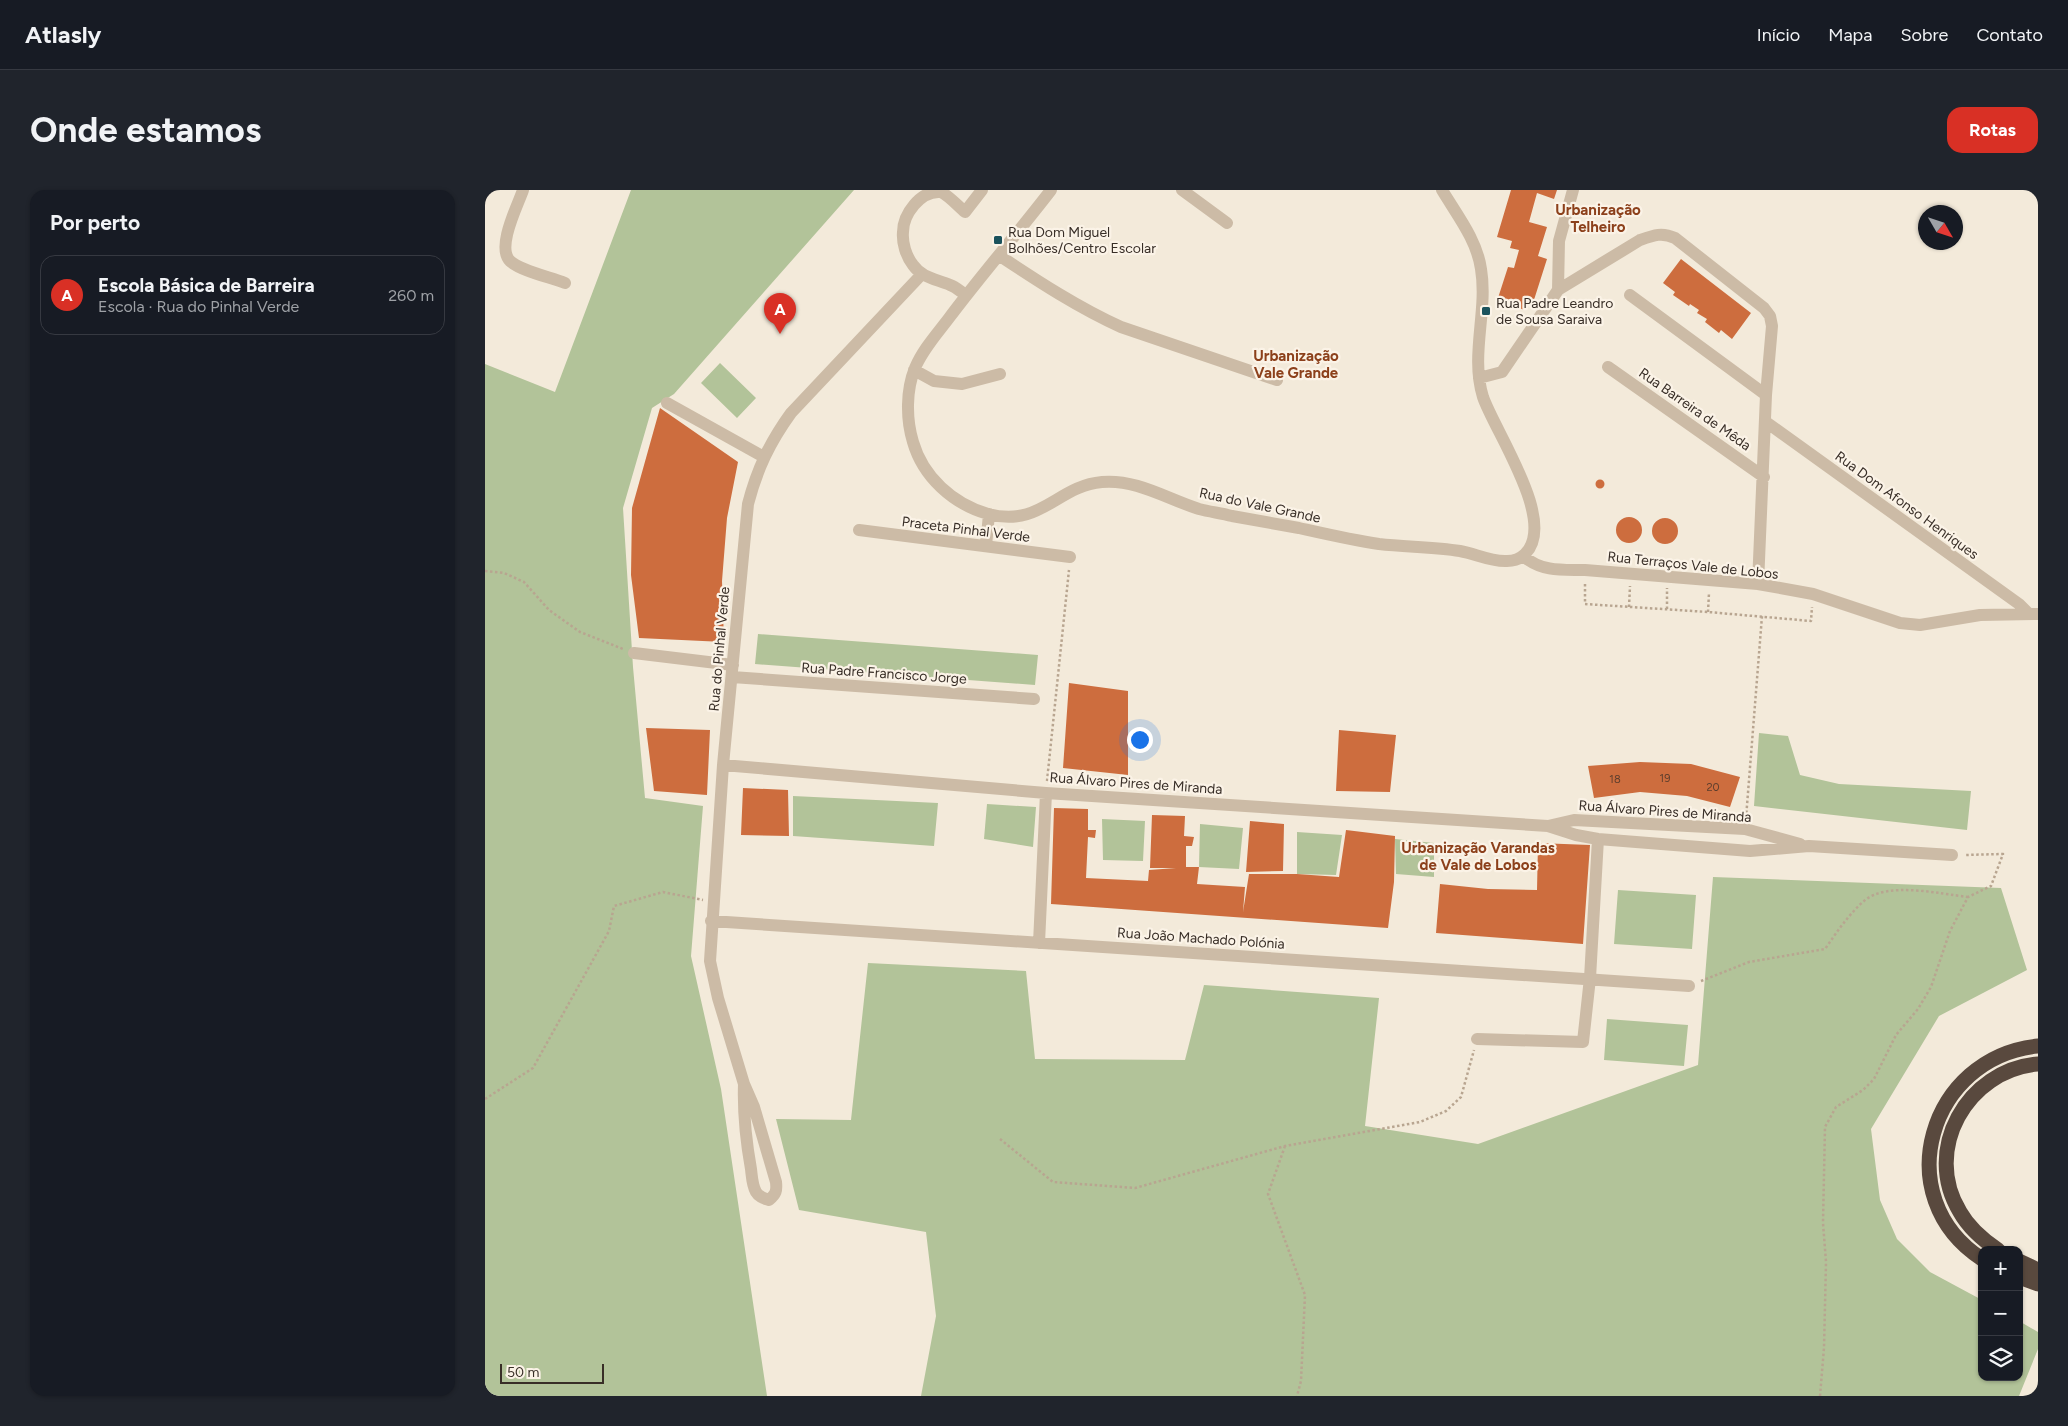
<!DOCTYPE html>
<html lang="pt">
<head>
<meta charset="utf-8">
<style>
  body { margin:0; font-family:Figtree,sans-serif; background:#20242c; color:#f1f3f6 }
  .controls { position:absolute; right:15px; bottom:15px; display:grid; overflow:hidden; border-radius:10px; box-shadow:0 1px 4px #0004 }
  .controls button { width:45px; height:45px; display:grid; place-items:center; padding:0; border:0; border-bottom:1px solid #363941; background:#171b24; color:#f1f3f6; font:25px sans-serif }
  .compass { position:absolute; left:1433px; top:15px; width:45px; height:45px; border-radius:50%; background:#171b24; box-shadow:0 1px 4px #0004; rotate:129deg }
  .scale { position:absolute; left:15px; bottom:12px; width:104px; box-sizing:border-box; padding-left:5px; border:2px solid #382e27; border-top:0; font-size:14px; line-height:18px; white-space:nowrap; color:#382e27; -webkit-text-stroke:4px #fbf3e7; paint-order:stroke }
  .you { position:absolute; left:654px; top:549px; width:18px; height:18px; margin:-12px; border:4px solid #fff; border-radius:50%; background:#1a73e8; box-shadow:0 0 0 8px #1a73e833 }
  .badge { display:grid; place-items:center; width:32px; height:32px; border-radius:50%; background:#d93025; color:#fff; font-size:16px; font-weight:700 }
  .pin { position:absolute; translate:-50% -41px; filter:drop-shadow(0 1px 2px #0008) }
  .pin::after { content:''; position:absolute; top:26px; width:18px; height:15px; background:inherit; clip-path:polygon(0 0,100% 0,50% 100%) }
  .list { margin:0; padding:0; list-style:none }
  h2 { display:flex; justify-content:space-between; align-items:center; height:65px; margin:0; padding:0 20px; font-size:21px }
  h2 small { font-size:16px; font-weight:400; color:#9ea1a6 }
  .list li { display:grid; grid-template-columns:32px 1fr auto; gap:15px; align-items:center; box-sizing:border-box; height:80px; margin:0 10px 10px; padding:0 10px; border:1px solid #363941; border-radius:15px }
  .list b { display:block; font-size:19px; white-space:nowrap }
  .list p { margin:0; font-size:16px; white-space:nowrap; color:#9ea1a6 }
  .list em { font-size:16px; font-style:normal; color:#9ea1a6 }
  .icon { flex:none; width:28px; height:28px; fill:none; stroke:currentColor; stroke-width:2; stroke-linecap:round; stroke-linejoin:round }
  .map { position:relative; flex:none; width:1553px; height:1206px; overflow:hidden; border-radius:15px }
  header { display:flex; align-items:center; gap:30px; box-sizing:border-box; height:70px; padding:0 25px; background:#171b24; border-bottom:1px solid #363941 }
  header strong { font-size:24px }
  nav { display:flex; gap:28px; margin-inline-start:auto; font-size:18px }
  .intro { display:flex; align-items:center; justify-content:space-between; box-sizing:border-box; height:120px; padding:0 30px }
  h1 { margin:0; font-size:35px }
  .button { padding:12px 22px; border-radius:15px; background:#d93025; color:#fff; font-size:18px; font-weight:700 }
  main { display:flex; gap:30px; padding:0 30px }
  aside { flex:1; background:#171b24; border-radius:15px; box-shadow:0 1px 4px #0004 }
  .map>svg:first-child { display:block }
</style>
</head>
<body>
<header>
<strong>Atlasly</strong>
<nav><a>Início</a><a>Mapa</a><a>Sobre</a><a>Contato</a></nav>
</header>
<div class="intro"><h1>Onde estamos</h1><a class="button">Rotas</a></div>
<main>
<aside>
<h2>Por perto<small></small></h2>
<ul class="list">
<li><span class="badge">A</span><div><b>Escola Básica de Barreira</b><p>Escola · Rua do Pinhal Verde</p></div><em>260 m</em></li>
</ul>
</aside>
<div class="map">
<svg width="1553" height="1206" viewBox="0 0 1553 1206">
  <rect width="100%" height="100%" fill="#f3eada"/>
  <path fill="#b2c399" d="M146 0H369L189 204 167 218 138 318 148 477 160 608 218 616 206 766 236 899 282 1206H0V174L70 202Z
    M235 173 271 208 252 228 216 193Z
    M273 444 553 465 550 495 270 474Z
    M1274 543 1303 546 1315 585 1354 594 1486 601 1482 640 1269 616Z
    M308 606 453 613 449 656 308 646Z
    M502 614 551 617 548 657 499 649Z
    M617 629 660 631 658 671 618 670Z
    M715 634 758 638 754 679 714 677Z
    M812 642 857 645 851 685 812 684Z
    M910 649 949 653V687L911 684Z
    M1228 687 1516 698 1542 780 1454 826 1386 939 1395 1010 1412 1049 1445 1082 1497 1110V1187H1534V1131L1553 1142V1159L1534 1206H436L451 1126 441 1042 314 1020 291 929 366 930 383 773 541 781 550 869 700 870 719 795 894 808 880 936 993 954 1213 875Z
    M1133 700 1211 705 1207 759 1129 754Z
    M1122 829 1203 835 1199 876 1119 870Z"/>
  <path fill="#cd6d3e" d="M1026 0H1072L1069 9 1052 3 1044 32 1062 37 1053 66 1062 69 1048 113 1043 111 1040 120 1019 113 1020 110 1013 108 1023 77 1029 78 1034 60 1025 58 1027 51 1012 47Z
    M1196 69 1266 123 1247 149 1236 140 1234 143 1220 132 1222 129 1212 123 1214 120 1205 114 1204 116 1188 105 1190 102 1178 93Z
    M175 218 253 272 242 328 237 391 239 452 154 448 146 385 147 318Z
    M1110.5 294a4.5 4.5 0 1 1 9 0a4.5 4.5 0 1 1-9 0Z
    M1131 340a13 13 0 1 1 26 0a13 13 0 1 1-26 0Z
    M1167 341a13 13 0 1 1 26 0a13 13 0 1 1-26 0Z
    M584 493 643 501V585L578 578Z
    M161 538 225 540 222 605 169 601Z
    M854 540 911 545 905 602 851 601Z
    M1155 572 1206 574 1255 587 1245 617 1202 606 1155 602 1109 608 1103 576Z
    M258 598 303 600 304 646 256 645Z
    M569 618 603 619V640H611L610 648 603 647 601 688 663 691 664 680 691 678H665L667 625 700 626 699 646 709 647 707 656H701V677H714L712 694 760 697 758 722 764 684H812L854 687 861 640 910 646 909 692 903 738 566 714Z
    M765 631 799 634 798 681 761 682Z
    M1053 653 1105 655 1098 754 951 743 955 694 1003 699 1052 700Z"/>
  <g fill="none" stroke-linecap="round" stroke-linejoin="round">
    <path stroke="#b8a590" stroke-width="2.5" stroke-dasharray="2.5 2.5" stroke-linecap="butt" d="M0 381 19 383 39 392 64 420 95 442 138 459
      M1100 394V414L1223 422 1326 431 1327 417
      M1144 417 1145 396
      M1182 419V398
      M1223 422 1224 403
      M562 591 584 380
      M1261 628 1277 426
      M1216 791 1264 772 1340 759C1352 742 1363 725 1379 711 1401 691 1456 704 1483 707
      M0 909 48 878 124 741 129 716 178 702 218 710
      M515 949 568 992 650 998 800 956 935 932 961 921 976 907 989 860
      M800 956 783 1004 820 1105 816 1191 812 1206
      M1335 1206 1339 1158 1341 1072 1338 1033 1340 937 1351 917 1378 900 1389 889 1411 845 1433 819 1446 797 1465 741 1483 707 1506 696 1518 664 1479 665"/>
    <path stroke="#ccbba6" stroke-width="12" d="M38 0C33 15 11 57 25 71 36 81 65 87 80 93
      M566 0C533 43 497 84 464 128 452 144 438 159 430 178 421 200 421 229 428 252 438 287 468 314 503 324 556 338 572 296 617 292 652 289 682 309 714 319 725 322 736 323 747 326 770 330 792 334 814 338 841 344 867 350 894 354 921 357 949 357 975 361 991 364 1006 372 1022 371 1029 371 1035 369 1040 364 1073 332 1010 242 998 207 985 165 1003 121 996 79 992 50 972 25 957 0
      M697 0 742 33
      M515 66C554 92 594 118 636 137L792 190
      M1073 100 1155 50C1169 45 1177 42 1190 48L1279 118 1285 126 1287 136 1281 205 1273 394
      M481 105C476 102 471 97 465 95 451 89 437 88 428 75 421 66 417 53 418 42 418 25 435 0 456 2 464 6 473 16 480 22L497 0
      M1145 105 1281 205
      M1123 177 1279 287
      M429 180 449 191 477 194 515 184
      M994 188 1017 182 1073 100 1074 51 1088 0
      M182 213 279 267
      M1281 232 1534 414 1544 424
      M374 340 585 367
      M501 356 504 324
      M1038 366C1057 382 1077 380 1100 380L1273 394 1328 404 1415 433 1435 435 1495 425 1553 424
      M149 463 248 475
      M247 487 549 509
      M238 575 561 603 1063 636 1091 645 1113 649 1265 661 1324 656 1467 665
      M1063 636 1089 630 1260 639 1315 654
      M226 731 1204 796
      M554 753 561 603
      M992 849 1098 852 1105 788 1113 649
      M259 894C258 923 261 951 266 979 267 987 267 995 271 1002 274 1007 278 1008 284 1010 291 1004 292 1001 291 992L269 917 259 894 233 808 225 771 238 575 263 314C272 279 285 252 306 223L437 84"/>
    <path stroke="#59493e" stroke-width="15" d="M1513 1060C1498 1050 1484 1038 1475 1022 1437 960 1482 880 1553 874
      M1497 1069C1402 1007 1444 867 1553 856
      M1534 1071 1553 1080
      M1534 1087 1553 1094"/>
  </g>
  <g fill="#1a525c" stroke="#fbf3e7" stroke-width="2">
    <rect x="508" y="45" width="10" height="10" rx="2.5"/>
    <rect x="996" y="116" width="10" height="10" rx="2.5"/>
  </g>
  <g text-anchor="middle" stroke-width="4.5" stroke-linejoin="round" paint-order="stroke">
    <g font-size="11" fill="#5d3e2d">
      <text x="1180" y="592">19</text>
      <text x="1130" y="593">18</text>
      <text x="1228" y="601">20</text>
    </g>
    <g font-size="14" fill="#382e27" stroke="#fbf3e7" text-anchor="start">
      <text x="523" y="47">Rua Dom Miguel<tspan x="523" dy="16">Bolhões/Centro Escolar</tspan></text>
      <text x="1011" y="118">Rua Padre Leandro<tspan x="1011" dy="16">de Sousa Saraiva</tspan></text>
    </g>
    <g font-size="14" fill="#382e27" stroke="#fbf3e7">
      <text transform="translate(1210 219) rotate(35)" y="5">Rua Barreira de Mêda</text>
      <text transform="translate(775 315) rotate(12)" y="5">Rua do Vale Grande</text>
      <text transform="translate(1422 315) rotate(36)" y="5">Rua Dom Afonso Henriques</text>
      <text transform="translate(481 339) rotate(7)" y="5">Praceta Pinhal Verde</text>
      <text transform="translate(1208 375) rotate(6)" y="5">Rua Terraços Vale de Lobos</text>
      <text transform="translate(234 459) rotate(-85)" y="5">Rua do Pinhal Verde</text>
      <text transform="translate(399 483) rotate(4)" y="5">Rua Padre Francisco Jorge</text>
      <text transform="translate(651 593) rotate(4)" y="5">Rua Álvaro Pires de Miranda</text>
      <text transform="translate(1180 621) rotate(4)" y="5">Rua Álvaro Pires de Miranda</text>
      <text transform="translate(716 748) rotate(4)" y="5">Rua João Machado Polónia</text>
    </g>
    <g font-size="15" font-weight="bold" fill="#8c401b" stroke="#fbf3e7">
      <text x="1113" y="25">Urbanização<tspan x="1113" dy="17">Telheiro</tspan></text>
      <text x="811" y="171">Urbanização<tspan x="811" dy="17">Vale Grande</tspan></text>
      <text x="993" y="663">Urbanização Varandas<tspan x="993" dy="17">de Vale de Lobos</tspan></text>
    </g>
  </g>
</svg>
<div class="controls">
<button>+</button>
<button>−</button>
<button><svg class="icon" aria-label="layers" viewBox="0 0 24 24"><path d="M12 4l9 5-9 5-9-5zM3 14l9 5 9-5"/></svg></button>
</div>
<svg class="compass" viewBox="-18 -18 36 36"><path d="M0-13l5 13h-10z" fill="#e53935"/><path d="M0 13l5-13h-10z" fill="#9ea1a6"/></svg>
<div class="scale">50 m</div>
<div class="you"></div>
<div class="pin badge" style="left:295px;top:144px">A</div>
</div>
</main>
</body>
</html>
